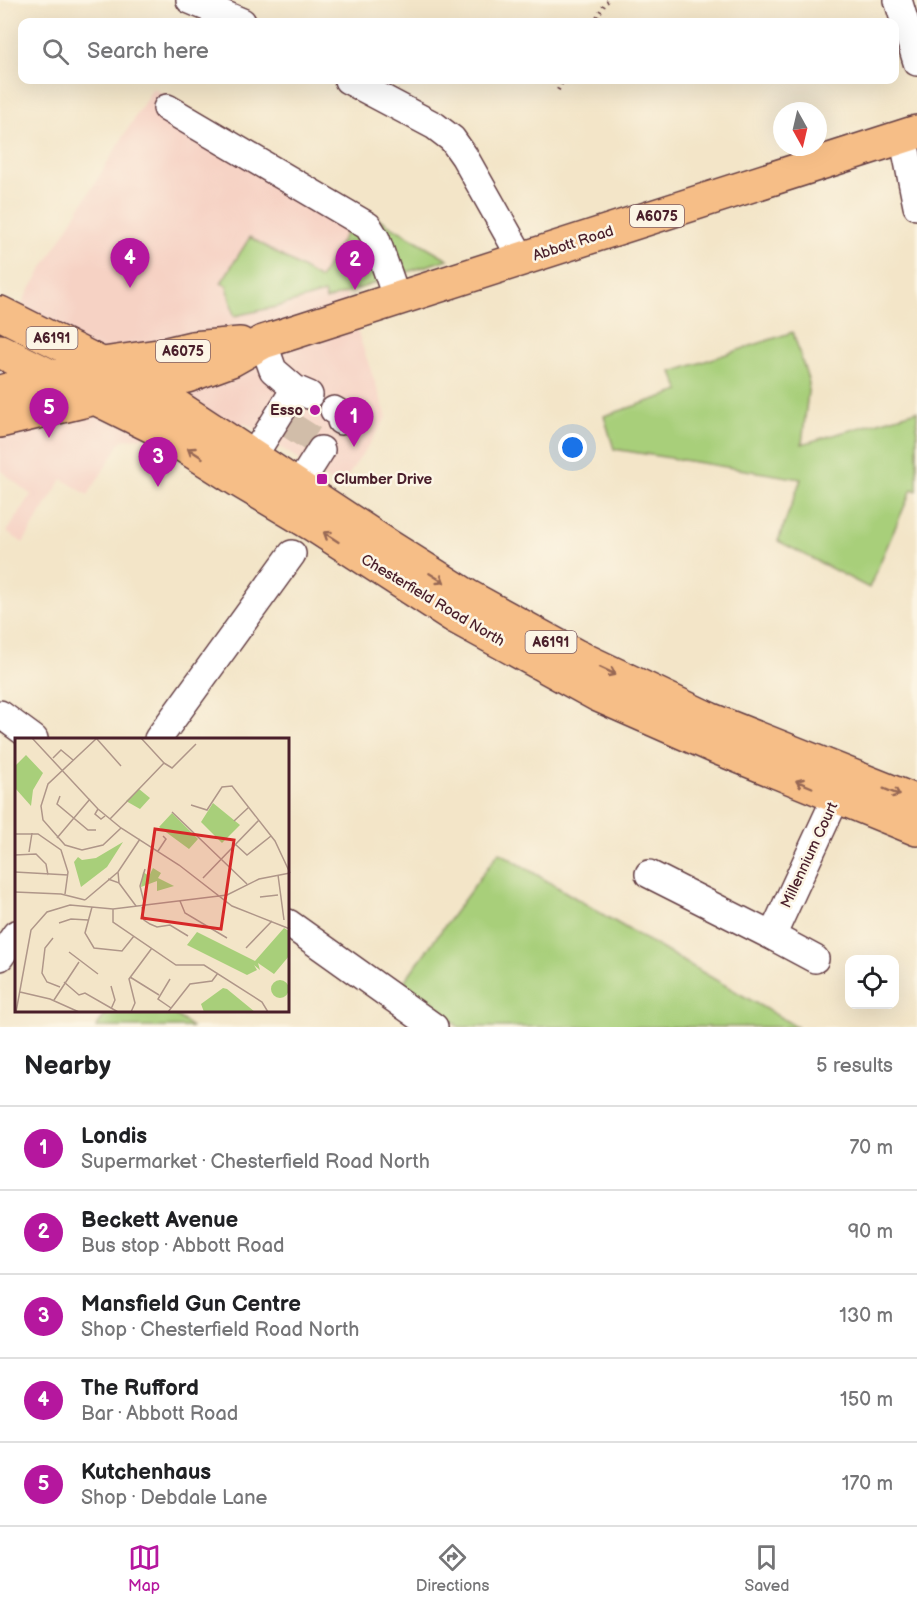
<!DOCTYPE html>
<html lang="en">
<head>
<meta charset="utf-8">
<style>
  body { margin:0; font-family:"Balsamiq Sans",sans-serif; background:#f6f6f6; color:#202124 }
  .controls { position:absolute; right:18px; bottom:18px; display:grid; overflow:hidden; border-radius:12px; box-shadow:0 6px 24px #0002 }
  .controls button { width:54px; height:54px; display:grid; place-items:center; padding:0; border:0; border-bottom:2px solid #e0e0e0; background:#fff; color:#202124; font:30px sans-serif }
  .compass { position:absolute; left:773px; top:102px; width:54px; height:54px; border-radius:50%; background:#fff; box-shadow:0 6px 24px #0002; rotate:172deg }
  .you { position:absolute; left:573px; top:448px; width:21px; height:21px; margin:-15px; border:4px solid #fff; border-radius:50%; background:#1a73e8; box-shadow:0 0 0 9px #1a73e833 }
  .badge { display:grid; place-items:center; width:39px; height:39px; border-radius:50%; background:#b5179e; color:#fff; font-size:20px; font-weight:700 }
  .pin { position:absolute; translate:-50% -50px; filter:drop-shadow(0 2px 3px #0008) }
  .pin::after { content:''; position:absolute; top:32px; width:21px; height:18px; background:inherit; clip-path:polygon(0 0,100% 0,50% 100%) }
  .list { margin:0; padding:0; list-style:none }
  h2 { display:flex; justify-content:space-between; align-items:center; height:78px; margin:0; padding:0 24px; font-size:26px }
  h2 small { font-size:20px; font-weight:400; color:#757577 }
  .list li { display:grid; grid-template-columns:39px 1fr auto; gap:18px; align-items:center; box-sizing:border-box; height:84px; padding:0 24px; border-top:2px solid #e0e0e0 }
  .list b { display:block; font-size:22px; white-space:nowrap }
  .list p { margin:0; font-size:20px; white-space:nowrap; color:#757577 }
  .list em { font-size:20px; font-style:normal; color:#757577 }
  .icon { flex:none; width:33px; height:33px; fill:none; stroke:currentColor; stroke-width:2; stroke-linecap:round; stroke-linejoin:round }
  .map { position:relative; flex:none; width:917px; height:1027px; overflow:hidden }
  .search { position:absolute; background:#fff; box-shadow:0 6px 24px #0002; left:18px; right:18px; top:18px; height:66px; display:flex; align-items:center; gap:15px; box-sizing:border-box; padding:0 21px; border-radius:12px; color:#757577; font-size:22px }
  .sheet { height:498px; background:#fff }
  nav { display:flex; justify-content:space-around; align-items:center; box-sizing:border-box; height:84px; border-top:2px solid #e0e0e0; background:#fff; font-size:16px; color:#757577 }
  nav a { display:grid; justify-items:center; gap:3px }
  nav .on { color:#b5179e }
  .map>svg:first-child { display:block }
</style>
</head>
<body>
<div class="map">
<svg width="917" height="1027" viewBox="0 0 917 1027">
  <rect width="100%" height="100%" fill="#fcf5e5"/>
  <filter id="ink" filterUnits="userSpaceOnUse"><feTurbulence type="fractalNoise" baseFrequency=".0167" numOctaves="2"/><feDisplacementMap in="SourceGraphic" scale="12" xChannelSelector="R" yChannelSelector="G"/><feConvolveMatrix kernelMatrix="1 2 1 2 8 2 1 2 1" color-interpolation-filters="sRGB"/></filter>
  <filter id="wash" filterUnits="userSpaceOnUse"><feTurbulence type="fractalNoise" baseFrequency=".008" numOctaves="4" result="noise"/><feDisplacementMap in="SourceGraphic" scale="24" xChannelSelector="R" yChannelSelector="G"/><feGaussianBlur stdDeviation="1.35" result="paint"/><feColorMatrix in="noise" values="0 0 0 0 0 0 0 0 0 0 0 0 0 0 0 0 0 1.4 0 .05"/><feComposite in="paint" operator="in"/></filter>
  <g filter="url(#wash)">
    <rect width="100%" height="100%" fill="#f3e5c8"/>
    <path fill="#f6d2c4" d="M153 88 272 159 448 259 346 293 360 339 387 417 340 488 246 424 122 440 88 495 62 479 23 543 7 532 31 495 0 470V373L24 299Z"/>
    <path fill="#a8cf7a" stroke="#797752" stroke-width="1.5" d="M360 208 448 259 398 275Z
      M348 229 362 234 381 281 326 300 324 293 276 307 234 316 227 286 221 283 250 237 320 279Z
      M793 332 809 383 802 444 917 411V491L912 489 869 588 778 541 801 479 614 449 604 416 680 391 672 372Z
      M499 852 607 917 797 1027H459L402 984Z
      M108 1011H170L192 1027H96Z"/>
  </g>
  <g filter="url(#ink)">
    <g fill="none" stroke-linecap="round" stroke-linejoin="round">
      <path stroke="#d1bda9" stroke-width="27" stroke-dasharray="27 14" stroke-linecap="butt" d="M290 425 323 446"/>
      <defs>
        <path id="minor" d="M190 0 242 22
          M898 0 917 62
          M348 80 435 126 452 139 464 156 522 259
          M167 108 368 226 376 239 397 299
          M903 136 917 206
          M263 342 273 370 295 389 309 395
          M334 410 344 416 341 421
          M242 474 295 389
          M288 502 321 450
          M0 714 34 739
          M158 739 292 554
          M649 874 772 936
          M288 923 434 1027
          M0 957 16 934
          M815 959 772 936 845 778"/>
        <path id="major" d="M0 313 147 387 388 546 467 596 576 656 709 719 917 802
          M0 351 156 428 238 480 312 524 454 616 598 695 716 747 917 829
          M0 392 103 364 158 356 192 348 240 344
          M0 421 187 376 231 360 263 342 917 132"/>
      </defs>
      <use href="#minor" stroke="#633d43" stroke-width="30"/>
      <use href="#major" stroke="#633d43" stroke-width="36"/>
      <path stroke="#633d43" stroke-width="4" stroke-dasharray="1.5 4.5" stroke-linecap="butt" d="M594 22 606 2 610 0
        M558 90 563 80"/>
      <use href="#minor" stroke="#fff" stroke-width="27"/>
      <use href="#major" stroke="#f6be87" stroke-width="33"/>
    </g>
    <defs><path id="oneway-shaft" d="M-6 0H5M1.5-3L5.5 0L1.5 3" fill="none" stroke-width="1.6" stroke-linecap="round" stroke-linejoin="round" transform="scale(1.5)"/></defs>
    <g stroke="#976754">
      <use href="#oneway-shaft" transform="translate(195 453) rotate(-147)"/>
      <use href="#oneway-shaft" transform="translate(331 537) rotate(-147)"/>
      <use href="#oneway-shaft" transform="translate(437 578) rotate(32)"/>
      <use href="#oneway-shaft" transform="translate(608 671) rotate(25)"/>
      <use href="#oneway-shaft" transform="translate(804 784) rotate(-157)"/>
      <use href="#oneway-shaft" transform="translate(892 792) rotate(22)"/>
    </g>
  </g>
  <g fill="#b5179e" stroke="#fcf5e5" stroke-width="2">
    <circle cx="315" cy="410" r="6"/>
    <rect x="316" y="473" width="12" height="12" rx="3"/>
  </g>
  <g text-anchor="middle" stroke-width="5" stroke-linejoin="round" paint-order="stroke">
    <g fill="#fcf5e5" stroke="#7f5f63" stroke-width="1.5">
      <rect x="630" y="205" width="54" height="22" rx="4.5"/>
      <rect x="26.5" y="327" width="51" height="22" rx="4.5"/>
      <rect x="156" y="340" width="54" height="22" rx="4.5"/>
      <rect x="525.5" y="631" width="51" height="22" rx="4.5"/>
    </g>
    <g font-size="14" font-weight="bold" fill="#4a1f2b">
      <text x="657" y="221">A6075</text>
      <text x="52" y="343">A6191</text>
      <text x="183" y="356">A6075</text>
      <text x="551" y="647">A6191</text>
    </g>
    <g font-size="15" fill="#4a1f2b" stroke="#fcf5e5">
      <text transform="translate(573 243) rotate(-18)" y="5">Abbott Road</text>
      <text transform="translate(433 600) rotate(31)" y="5">Chesterfield Road North</text>
      <text transform="translate(809 855) rotate(-65)" y="5">Millennium Court</text>
    </g>
    <g font-size="15" font-weight="bold" fill="#4a1f2b" stroke="#fcf5e5" text-anchor="end">
      <text x="303" y="415">Esso</text>
      <text x="334" y="484" text-anchor="start">Clumber Drive</text>
    </g>
  </g>
  <g transform="translate(15 738)">
    <rect width="274" height="274" fill="#f3e5c8"/>
    <path d="M11 17 28 35 18 52 16 68 0 50V28ZM124 51 135 60 125 71 111 63ZM198 65 225 87 207 105 186 84ZM157 75 183 101 174 111 144 89ZM108 104 92 129 66 149 59 124 63 119 67 122 81 120ZM138 130 146 135 143 140 159 148 142 153V143L126 149 128 134 134 138ZM269 190 274 193V218L259 236 243 225 245 232 239 227 242 232 232 237 172 207 182 194 240 223ZM256 251a9 9 0 1 1 18 0a9 9 0 1 1-18 0ZM208 250 212 251 240 274H189L186 266Z" fill="#a8cf7a"/>
    <path fill="none" stroke="#af9689" stroke-width="1.5" d="M17 0 83 71 106 90 164 127 217 168 275 191M82 0 33 46 26 68 28 82 50 107 67 112 88 107 106 90M82 1 106 28M38 20 46 12 58 22M149 25 157 30 181 6M45 58 42 66 73 92H81M176 67 192 72 207 49 217 48 260 103 275 135M83 71 80 76 86 81 90 78M157 74 232 146M95 81 149 25 126 0M219 83 234 69M0 96H23L46 112 53 134 50 156M42 100 75 61M220 106 232 117 256 98M143 113 151 101 148 98M14 114 17 95M0 117 21 116 31 126 33 137M130 131 125 148 130 168M0 134 53 137M263 137 269 182M188 140 244 82M93 141 104 145 103 134M104 145 121 168M0 154 46 156 70 162M245 159 263 157M70 162 103 134 125 101M165 163 170 175 212 200M77 169 70 195 79 210 107 213 119 198M127 169 129 182 135 186 142 189 155 187 173 198M98 171V184L161 227H189L247 264 253 274M44 185 56 181 73 182M38 200 30 210 27 235 32 244 45 249M231 210 257 183M54 214 83 236M115 239 144 257M155 241 143 261 156 270M49 244 64 257 70 255 103 274M96 248 100 262 96 271M5 254 35 261 64 274M39 262 64 224M1 274 16 192 32 174 55 167 98 171 212 157 244 141 275 135M116 274 120 265 114 241 137 210M153 274 175 246 197 243 203 235"/>
    <path fill="#d62828" fill-opacity="0.15" stroke="#d62828" stroke-width="3" d="M140 91 219 102 206 191 127 180Z"/>
    <rect width="274" height="274" fill="none" stroke="#4a1f2b" stroke-width="3"/>
  </g>
</svg>
<div class="controls">
<button><svg class="icon" aria-label="locate" viewBox="0 0 24 24"><circle cx="12" cy="12" r="6"/><path d="M12 2v4M12 18v4M2 12h4M18 12h4"/></svg></button>
</div>
<svg class="compass" viewBox="-18 -18 36 36"><path d="M0-13l5 13h-10z" fill="#e53935"/><path d="M0 13l5-13h-10z" fill="#757577"/></svg>
<div class="you"></div>
<div class="pin badge" style="left:354px;top:447px">1</div>
<div class="pin badge" style="left:355px;top:290px">2</div>
<div class="pin badge" style="left:158px;top:487px">3</div>
<div class="pin badge" style="left:130px;top:288px">4</div>
<div class="pin badge" style="left:49px;top:438px">5</div>
<div class="search"><svg class="icon" aria-label="search" viewBox="0 0 24 24"><circle cx="10" cy="10" r="6"/><path d="M15 15l6 6"/></svg>Search here</div>
</div>
<section class="sheet">
<h2>Nearby<small>5 results</small></h2>
<ul class="list">
<li><span class="badge">1</span><div><b>Londis</b><p>Supermarket · Chesterfield Road North</p></div><em>70 m</em></li>
<li><span class="badge">2</span><div><b>Beckett Avenue</b><p>Bus stop · Abbott Road</p></div><em>90 m</em></li>
<li><span class="badge">3</span><div><b>Mansfield Gun Centre</b><p>Shop · Chesterfield Road North</p></div><em>130 m</em></li>
<li><span class="badge">4</span><div><b>The Rufford</b><p>Bar · Abbott Road</p></div><em>150 m</em></li>
<li><span class="badge">5</span><div><b>Kutchenhaus</b><p>Shop · Debdale Lane</p></div><em>170 m</em></li>
</ul>
</section>
<nav>
<a class="on"><svg class="icon" aria-label="map" viewBox="0 0 24 24"><path d="M3 6l6-2 6 2 6-2v14l-6 2-6-2-6 2zM9 4v14M15 6v14"/></svg>Map</a>
<a><svg class="icon" aria-label="directions" viewBox="0 0 24 24"><path d="M12 3l9 9-9 9-9-9zM9 14v-3h6M13 9l2 2-2 2"/></svg>Directions</a>
<a><svg class="icon" aria-label="saved" viewBox="0 0 24 24"><path d="M7 4h10v16l-5-4-5 4z"/></svg>Saved</a>
</nav>
</body>
</html>
